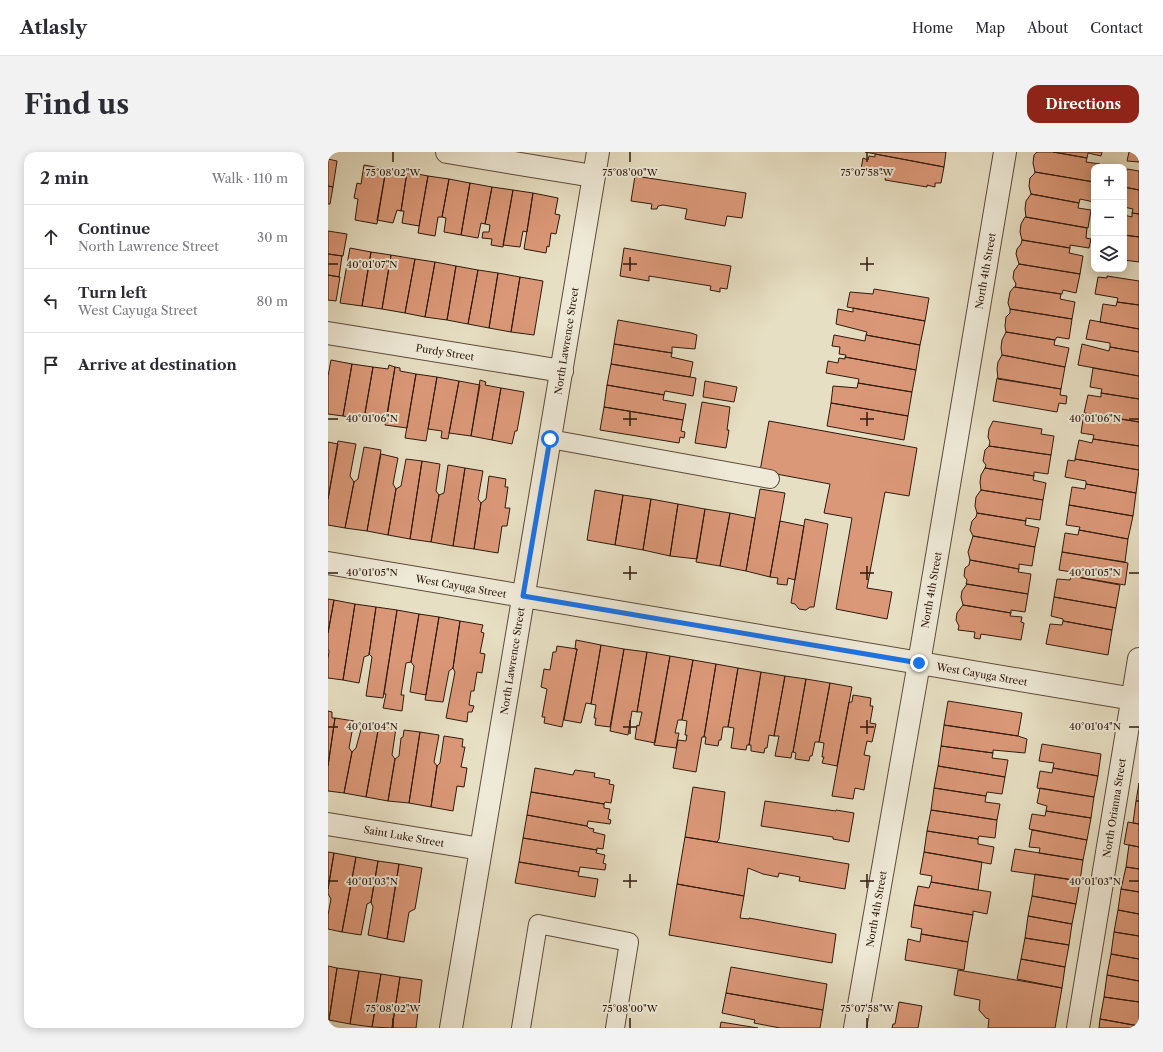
<!DOCTYPE html>
<html lang="en">
<head>
<meta charset="utf-8">
<style>
  body { margin:0; font-family:"Libre Caslon Text",serif; background:#f2f2f3; color:#2b2b33 }
  .controls { position:absolute; right:12px; top:12px; display:grid; overflow:hidden; border-radius:8px; box-shadow:0 2px 10px #0003 }
  .controls button { width:36px; height:36px; display:grid; place-items:center; padding:0; border:0; border-bottom:1px solid #e1e1e2; background:#fff; color:#2b2b33; font:20px sans-serif }
  .stop { position:absolute; width:12px; height:12px; margin:-9px; border:3px solid #1a73e8; border-radius:50%; background:#fff }
  .stop.end { background:#1a73e8; border-color:#fff; box-shadow:0 1px 4px #0008 }
  .list { margin:0; padding:0; list-style:none }
  h2 { display:flex; justify-content:space-between; align-items:center; height:52px; margin:0; padding:0 16px; font-size:17px }
  h2 small { font-size:13px; font-weight:400; color:#7c7c81 }
  .list li { display:grid; grid-template-columns:26px 1fr auto; gap:12px; align-items:center; box-sizing:border-box; height:64px; padding:0 16px; border-top:1px solid #e1e1e2 }
  .list b { display:block; font-size:15px; white-space:nowrap }
  .list p { margin:0; font-size:13px; white-space:nowrap; color:#7c7c81 }
  .list em { font-size:13px; font-style:normal; color:#7c7c81 }
  .icon { flex:none; width:22px; height:22px; fill:none; stroke:currentColor; stroke-width:2; stroke-linecap:round; stroke-linejoin:round }
  .map { position:relative; flex:none; width:811px; height:876px; overflow:hidden; border-radius:12px }
  header { display:flex; align-items:center; gap:24px; box-sizing:border-box; height:56px; padding:0 20px; background:#fff; border-bottom:1px solid #e1e1e2 }
  header strong { font-size:19px }
  nav { display:flex; gap:22px; margin-inline-start:auto; font-size:14px }
  .intro { display:flex; align-items:center; justify-content:space-between; box-sizing:border-box; height:96px; padding:0 24px }
  h1 { margin:0; font-size:28px }
  .button { padding:10px 18px; border-radius:12px; background:#8f2418; color:#fff; font-size:14px; font-weight:700 }
  main { display:flex; gap:24px; padding:0 24px }
  aside { flex:1; background:#fff; border-radius:12px; box-shadow:0 2px 10px #0003 }
  .map>svg:first-child { display:block }
</style>
</head>
<body>
<header>
<strong>Atlasly</strong>
<nav><a>Home</a><a>Map</a><a>About</a><a>Contact</a></nav>
</header>
<div class="intro"><h1>Find us</h1><a class="button">Directions</a></div>
<main>
<aside>
<h2>2 min<small>Walk · 110 m</small></h2>
<ul class="list">
<li><svg class="icon" aria-label="ahead" viewBox="0 0 24 24"><path d="M12 20V5M6 11l6-6 6 6"/></svg><div><b>Continue</b><p>North Lawrence Street</p></div><em>30 m</em></li>
<li><svg class="icon" aria-label="left" viewBox="0 0 24 24"><path d="M17 20v-9H6M10 6l-5 5 5 5"/></svg><div><b>Turn left</b><p>West Cayuga Street</p></div><em>80 m</em></li>
<li><svg class="icon" aria-label="arrive" viewBox="0 0 24 24"><path d="M6 21V4h12l-3 4 3 4H6"/></svg><div><b>Arrive at destination</b></div></li>
</ul>
</aside>
<div class="map">
<svg width="811" height="876" viewBox="0 0 811 876">
  <rect width="100%" height="100%" fill="#e7dfc3"/>
  <filter id="stains"><feTurbulence type="fractalNoise" baseFrequency=".005" numOctaves="4"/><feColorMatrix values="0 0 0 0 .2 0 0 0 0 .09 0 0 0 0 .02 0 0 0 .5 -.17"/></filter>
  <radialGradient id="worn" r=".72"><stop offset=".6" stop-color="#630" stop-opacity="0"/><stop offset="1" stop-color="#630" stop-opacity=".3"/></radialGradient>
  <path fill="#db9878" stroke="#2e190d" d="M537 0H618L616 15Z
    M709 0H725L759 6 758 10 772 12V15H766V30L707 20 705 11 706 3Z
    M725 0H774L773 4 760 1 759 6Z
    M801 0H811V10L799 9Z
    M547 2 616 15 613 31H607V35L599 33V35L557 28 558 22 533 17 535 6 540 8 541 4 547 5Z
    M0 7 9 9 5 35 0 34Z
    M36 13 58 17 49 72 27 68 30 47 26 46 29 31 33 32Z
    M58 17 79 20 73 59 69 58 65 71 49 68Z
    M799 17 811 19V38L796 35Z
    M79 20 100 24 91 74 74 71 76 59H73Z
    M707 20 766 30V50L752 47 751 51 703 42 701 34 702 26 706 22Z
    M100 24 121 27 114 65H110L107 84 90 81Z
    M307 24 418 41 414 66 399 64 397 74 357 67 359 57 335 53 330 54 329 57H323L324 52 303 49Z
    M121 27 142 31 133 83 116 80 118 66 114 65Z
    M142 31 164 35 157 72 153 71 150 86 133 83Z
    M0 34 5 35 2 52H0Z
    M164 35 185 38 175 95 163 93 164 87 154 86 155 80H161L162 73 157 72Z
    M796 35 811 38V62L804 61 805 57 796 55Z
    M185 38 205 41 199 80 195 79 192 95 175 93Z
    M205 41 230 46 227 62 232 63 228 82 223 81 221 95 219 94 218 101 196 97Z
    M703 42 751 51 750 56 763 58 760 76 698 65 697 57 698 49Z
    M804 61 811 62V85L796 83V63L804 65Z
    M697 65 759 76 758 86 763 87 761 96 742 93V96L694 88 692 80 693 72Z
    M0 79 19 82 15 104 0 102Z
    M796 83 811 85V110L796 108 797 102H796Z
    M694 88 742 96 741 101 755 104 752 122 691 112 688 102 689 97 693 92Z
    M22 96 43 100 34 154 12 151Z
    M296 96 403 114 399 137 392 136V140L382 138 383 134 321 124V129L292 124Z
    M43 100 63 103 54 157 34 154Z
    M0 102 14 104 11 125 0 123Z
    M63 103 87 107 77 161 54 157Z
    M87 107 107 110 97 165 77 161Z
    M107 110 128 114 119 168 97 165Z
    M691 112 752 122 748 141 735 138 734 142H733L687 135 688 132 685 126 686 119Z
    M128 114 150 118 140 172 119 168Z
    M150 118 170 121 161 176 140 172Z
    M170 121 192 125 183 180 161 176Z
    M0 123 12 125 8 149 0 148Z
    M779 124 811 129V153L789 150 790 146 767 142 770 125 779 126Z
    M192 125 215 129 206 183 183 180Z
    M686 135 733 142 732 147 747 150 744 167 682 157 680 151 682 140Z
    M546 137 601 146 597 169 519 155 522 140 545 142Z
    M789 150 811 153V177L772 170 775 152 788 154Z
    M525 156 597 169 592 193 538 183 539 180 508 172 510 157 525 160Z
    M682 157 744 167 741 187 729 185 727 188 678 180 677 174 678 165 682 161Z
    M290 168 363 181 369 183 367 197 344 195V201L286 192Z
    M762 168 811 177V200L782 195V191L758 187Z
    M678 180 727 188 726 193 741 196 737 215 674 203 673 196 674 188Z
    M506 183 537 189 538 183 592 193 588 218 517 205 518 203 511 202 512 195 504 194Z
    M286 192 344 201 343 205 365 210 362 225 283 212Z
    M754 192 781 199 782 195 811 200V224L750 213Z
    M674 203 737 215 733 237 670 227 669 217 670 210Z
    M517 205 588 218 584 240 530 231 531 227 498 221 500 209 510 211 511 206 517 207Z
    M3 208 24 212 15 264 0 262V224Z
    M24 212 45 215 36 267 15 264Z
    M283 212 368 226 365 244 337 239 336 243 279 233Z
    M61 213 67 215 58 271 36 267 45 215 60 217Z
    M67 215 72 216V219L88 222 79 276 57 273Z
    M765 216 811 224V247L773 241 774 237 762 235Z
    M88 222 109 225 98 289 77 286Z
    M109 225 131 229 120 287 113 286 114 279 100 277Z
    M669 226 733 237 732 243 739 244 738 252 731 251 729 260 665 249Z
    M152 228 158 230 157 233 173 236 164 288 143 284Z
    M131 229 152 233 143 284 121 281Z
    M377 229 409 235 406 250 375 245Z
    M530 231 584 240 580 264 503 251 505 234 529 236Z
    M279 233 336 243 335 248 358 252 355 268 276 255Z
    M173 236 196 240 189 279H187L184 292 164 288Z
    M773 241 811 247V270L756 261 760 243 773 245Z
    M374 250 402 255 399 278H401L398 296 367 291Z
    M503 251 580 264 576 288 499 274Z
    M276 255 355 268 353 279 357 280 356 286 352 285 351 291 272 278Z
    M756 261 811 270V294L765 287 766 283 753 281Z
    M441 269 589 296 581 344 557 340 539 436 564 440 559 467 508 457 524 366 496 361 502 332 432 319Z
    M665 269 714 277 713 282 726 284 723 303 661 294 662 290 660 285 661 277Z
    M765 287 811 294V318L747 307 751 288 764 291Z
    M10 289 28 292 22 324 26 330 17 376 0 373V347Z
    M0 290 10 292 0 347Z
    M661 294 723 303 720 322 706 320V324L657 316 658 313 655 309 657 298Z
    M36 295 53 298 39 379 17 376 26 330 30 327Z
    M53 302 70 306 65 332 68 337 60 383 39 379Z
    M78 307 94 309 82 387 60 383 68 337 73 334Z
    M747 307 811 318 808 341 758 332V329L737 325 740 308 747 309Z
    M94 309 112 312 108 339 111 343 103 390 82 387Z
    M120 313 137 316 125 394 103 390 111 343 116 341Z
    M137 316 155 319 150 347 153 351 146 397 125 394Z
    M657 316 706 324 705 328 718 331 715 348 653 338 652 330 653 323Z
    M161 324 178 327 177 335H180L177 356H182L179 374H174L170 401 146 397 153 351 158 347Z
    M758 332 808 341 805 364 741 353 744 335 757 337Z
    M432 337 457 341 442 425 418 419Z
    M267 338 295 343 287 393 259 388Z
    M653 338 715 348 712 368 698 366V369L649 361 647 354 648 345Z
    M295 343 323 347 315 398 287 393Z
    M323 347 350 352 342 404 315 398Z
    M350 352 377 357 369 407 342 404Z
    M741 353 805 364 800 387 751 378 752 375 738 373Z
    M377 357 402 361 392 414 368 410Z
    M402 361 427 366 418 419 392 414Z
    M649 361 698 369 697 373 711 376 707 395 645 384 642 378 644 369 648 365Z
    M477 367 500 372 486 455H482L478 458 471 457 467 452 463 451Z
    M452 369 476 374 467 428 460 426 459 433 449 432 450 426 442 425Z
    M751 378 800 387 797 410 734 400 737 381 750 383Z
    M645 384 707 395 704 414 691 412V417L642 408 640 400Z
    M734 400 800 411 797 433 743 424 744 420 731 418Z
    M642 408 691 417 690 420 703 422 700 442 638 432 639 428 636 424 637 416 641 413Z
    M743 424 792 433 788 456 726 445 729 427 742 428Z
    M639 432 700 442 697 460 683 458V461L635 453 633 445 634 439Z
    M726 445 788 456 784 478 735 469V467L723 464Z
    M0 447 6 448 0 481Z
    M6 448 27 452 15 528 0 526V507L1 499 0 497V481Z
    M27 452 48 455 41 503 36 505 31 531 15 528Z
    M635 453 683 461 682 464 694 465 693 470 696 471 693 488 653 482 652 487 646 486 647 480 630 478 631 474 628 468 629 461Z
    M48 455 69 458 55 546 38 544 44 505 41 502Z
    M69 458 91 462 83 510 78 511 73 543H76L74 559 55 556 58 542H56Z
    M91 462 111 465 98 543 82 540 86 514 83 510Z
    M111 465 132 469 125 516 121 519 115 550 97 548Z
    M132 469 155 473 153 480 156 481 152 501 157 502 154 521 149 520 146 539H143L141 553 146 554 144 560H140L139 570 118 566 127 520 125 516Z
    M735 469 784 478 780 503 718 492 722 472 734 473Z
    M248 488 273 493 263 552 258 551 253 571 236 568 249 497H247Z
    M273 493 296 497 282 575 267 573 268 566H266L268 553 263 552Z
    M229 494 249 497 234 575 216 571 217 565H214L219 537 213 535 216 517 222 518 225 500H228Z
    M296 497 319 500 309 560 304 559 300 583 282 579Z
    M319 500 342 504 327 591 307 587 309 573 311 574 314 560H309Z
    M342 504 365 508 354 568H350L347 581H351L348 596 326 593Z
    M365 508 388 512 376 585H374L368 620 345 616 350 588 358 589 359 583H357L359 569 354 568Z
    M388 512 410 516 400 575H395L393 588H391L390 594 377 592 378 585H376Z
    M410 516 433 520 421 593H419L418 598 403 596 406 576 400 575Z
    M433 520 457 524 446 584 441 583 439 596H437L436 601 423 599V593H421Z
    M457 524 478 527 465 600H464L463 606 447 604 451 584H446Z
    M478 527 502 531 491 590H487L484 604H482L481 609 467 607 468 601 465 600Z
    M502 531 524 535 509 614 494 611 496 605H494L496 591 491 590Z
    M525 543 543 546 542 554H545L542 571 548 572 544 590 539 589 536 603 542 604 536 638 527 636 525 647 504 644 521 550H524Z
    M620 549 694 561 690 584 616 573Z
    M0 559 4 560V566H7L0 614Z
    M7 566 26 569 21 596 24 600 16 641 0 639V614Z
    M35 570 51 573 38 645 16 641 24 600 28 596Z
    M51 573 68 576 64 603 67 607 60 649 38 645Z
    M616 573 690 584 699 587 697 601 665 598V601L613 594Z
    M76 578 92 580 81 651 60 649 67 607 71 604 73 586 75 585Z
    M92 580 111 583 106 610 109 614 103 655 81 651Z
    M116 584 135 587 134 595H137L133 615 139 616 136 635 129 634 125 659 103 655 109 614 112 611Z
    M714 592 773 602 770 624 725 616 726 611 711 609Z
    M613 594 665 601 664 606 680 608 677 625 610 614Z
    M610 614 677 625 674 642 659 640 658 644 606 636Z
    M207 616 245 623 247 618 267 621 266 625 282 628 281 632 286 633 283 651 277 650 276 652 203 640Z
    M725 616 770 624 766 645 709 636 712 619 724 621Z
    M811 631V649H808Z
    M365 635 397 640 391 687 389 690 357 685Z
    M606 636 658 644 657 650 672 652 669 668 603 658Z
    M712 636 766 645 763 666 718 659 719 654 709 651Z
    M203 640 276 652V656L282 657 280 667 283 668 282 672 260 669 259 674 199 663Z
    M437 649 508 659V658L526 661 521 690 505 687V685L433 674Z
    M808 649H811V672L805 671Z
    M603 658 669 668 667 686 651 684 650 687 599 679Z
    M718 659 763 666 759 688 701 677 704 662 717 664Z
    M199 663 259 674 261 676 266 677 265 680 277 683 275 697 269 696V698L195 686Z
    M800 670 811 672V695L796 692Z
    M704 678 759 688 755 708 711 701 712 696 701 695Z
    M599 679 650 687V692L666 695 663 712 596 700Z
    M357 685 521 712 517 737 471 729 472 725 451 721 450 725 435 722 420 716 416 744 349 732Z
    M195 686 269 698 268 701 277 703 275 711 278 712 277 718 252 715 251 720 191 710Z
    M801 693 811 695V717L798 715Z
    M687 697 755 708 752 729 683 719Z
    M0 700 6 701 0 737Z
    M596 700 654 710 650 738 603 730 604 724 592 722Z
    M6 701 28 705 14 780 0 777V763L3 747 0 742V737Z
    M28 705 50 709 43 750 39 752 33 783 14 780Z
    M50 709 71 712 59 787 40 783 45 755 43 750Z
    M191 710 251 720 250 724 270 727 267 745 187 731Z
    M71 712 94 716 87 757 81 760 76 790 59 787Z
    M798 715 811 717V740L793 737Z
    M707 722 752 729 748 752 704 744Z
    M603 730 663 740 659 762 645 759V763L586 753 590 734 601 736Z
    M349 732 416 744 412 766 421 767V766L508 782 504 811 341 783Z
    M793 737 811 740V762L790 758Z
    M704 744 748 752 744 772 700 764Z
    M586 753 645 763 640 790 593 782 594 777 583 775Z
    M790 758 811 762V784L786 780Z
    M700 764 744 772 741 793 697 786Z
    M786 780 811 784V807L783 802Z
    M593 782 640 790 636 818 577 808 580 787 592 790Z
    M697 786 741 793 737 815 693 807Z
    M783 802 811 807V829L779 823Z
    M693 807 737 815 734 836 689 827Z
    M0 814 9 816 1 868H0Z
    M403 815 499 832 495 858 398 841Z
    M9 816 31 819 22 872 1 868Z
    M630 818 734 836 727 876H660L661 867 658 866 651 858 652 848 626 843Z
    M31 819 53 822 44 875 22 872Z
    M53 822 72 825 64 876 44 875Z
    M779 823 811 829V850L776 845Z
    M72 825 94 828 88 876H64Z
    M398 841 495 858 492 876H452L426 871 427 868 394 861Z
    M776 845 811 850V874L772 867Z
    M571 850 594 854 590 876H564L565 872H567Z
    M772 867 811 874V876H771Z
    M393 870 430 876H392Z"/>
  <g fill="none" stroke-linecap="round" stroke-linejoin="round">
    <defs>
      <path id="lane" d="M222 287 442 327
        M193 876 210 772 301 790 287 876"/>
      <path id="street" d="M119 0 265 24
        M0 181 234 219
        M0 411 811 548
        M0 672 153 697
        M123 876 270 0
        M527 876 591 511 677 0
        M750 876 811 507"/>
    </defs>
    <use href="#lane" stroke="#5c4a3a" stroke-width="20"/>
    <use href="#street" stroke="#5c4a3a" stroke-width="24"/>
    <use href="#lane" stroke="#efead8" stroke-width="18"/>
    <use href="#street" stroke="#efead8" stroke-width="22"/>
  </g>
  <g fill="none" stroke-linecap="round" stroke-linejoin="round">
    <path stroke="#1a73e8" stroke-width="5" d="M222 287 195 444 591 511"/>
  </g>
  <path fill="none" stroke="#2e190d" stroke-width="1.5" d="M65 0V10M302 0V10M539 0V10M302 105V119M539 105V119M0 112H10M295 112H309M532 112H546M302 260V274M539 260V274M0 267H10M295 267H309M532 267H546M801 267H811M302 414V428M539 414V428M0 421H10M295 421H309M532 421H546M801 421H811M302 568V582M539 568V582M0 575H10M295 575H309M532 575H546M801 575H811M302 722V736M539 722V736M0 729H10M295 729H309M532 729H546M801 729H811M65 866V876M302 866V876M539 866V876"/>
  <g text-anchor="middle" stroke-width="4" stroke-linejoin="round" paint-order="stroke">
    <g font-size="10" fill="#2e190d" stroke="#efead8">
      <text transform="translate(657 119) rotate(-80)" y="4">North 4th Street</text>
      <text transform="translate(238 189) rotate(-81)" y="4">North Lawrence Street</text>
      <text transform="translate(117 200) rotate(9)" y="4">Purdy Street</text>
      <text transform="translate(133 434) rotate(10)" y="4">West Cayuga Street</text>
      <text transform="translate(603 438) rotate(-80)" y="4">North 4th Street</text>
      <text transform="translate(184 509) rotate(-81)" y="4">North Lawrence Street</text>
      <text transform="translate(654 522) rotate(10)" y="4">West Cayuga Street</text>
      <text transform="translate(786 656) rotate(-81)" y="4">North Orianna Street</text>
      <text transform="translate(76 684) rotate(10)" y="4">Saint Luke Street</text>
      <text transform="translate(548 757) rotate(-80)" y="4">North 4th Street</text>
    </g>
  </g>
  <g font-size="10" text-anchor="middle" fill="#2e190d" stroke="#efead8" stroke-width="4" stroke-linejoin="round" paint-order="stroke">
    <text x="65" y="24">75°08'02"W</text>
    <text x="302" y="24">75°08'00"W</text>
    <text x="539" y="24">75°07'58"W</text>
    <text x="44" y="116">40°01'07"N</text>
    <text x="44" y="270">40°01'06"N</text>
    <text x="767" y="270">40°01'06"N</text>
    <text x="44" y="424">40°01'05"N</text>
    <text x="767" y="424">40°01'05"N</text>
    <text x="44" y="578">40°01'04"N</text>
    <text x="767" y="578">40°01'04"N</text>
    <text x="44" y="733">40°01'03"N</text>
    <text x="767" y="733">40°01'03"N</text>
    <text x="65" y="860">75°08'02"W</text>
    <text x="302" y="860">75°08'00"W</text>
    <text x="539" y="860">75°07'58"W</text>
  </g>
  <rect width="100%" height="100%" filter="url(#stains)"/>
  <rect width="100%" height="100%" fill="url(#worn)"/>
</svg>
<div class="controls">
<button>+</button>
<button>−</button>
<button><svg class="icon" aria-label="layers" viewBox="0 0 24 24"><path d="M12 4l9 5-9 5-9-5zM3 14l9 5 9-5"/></svg></button>
</div>
<div class="stop" style="left:222px;top:287px"></div>
<div class="stop end" style="left:591px;top:511px"></div>
</div>
</main>
</body>
</html>
